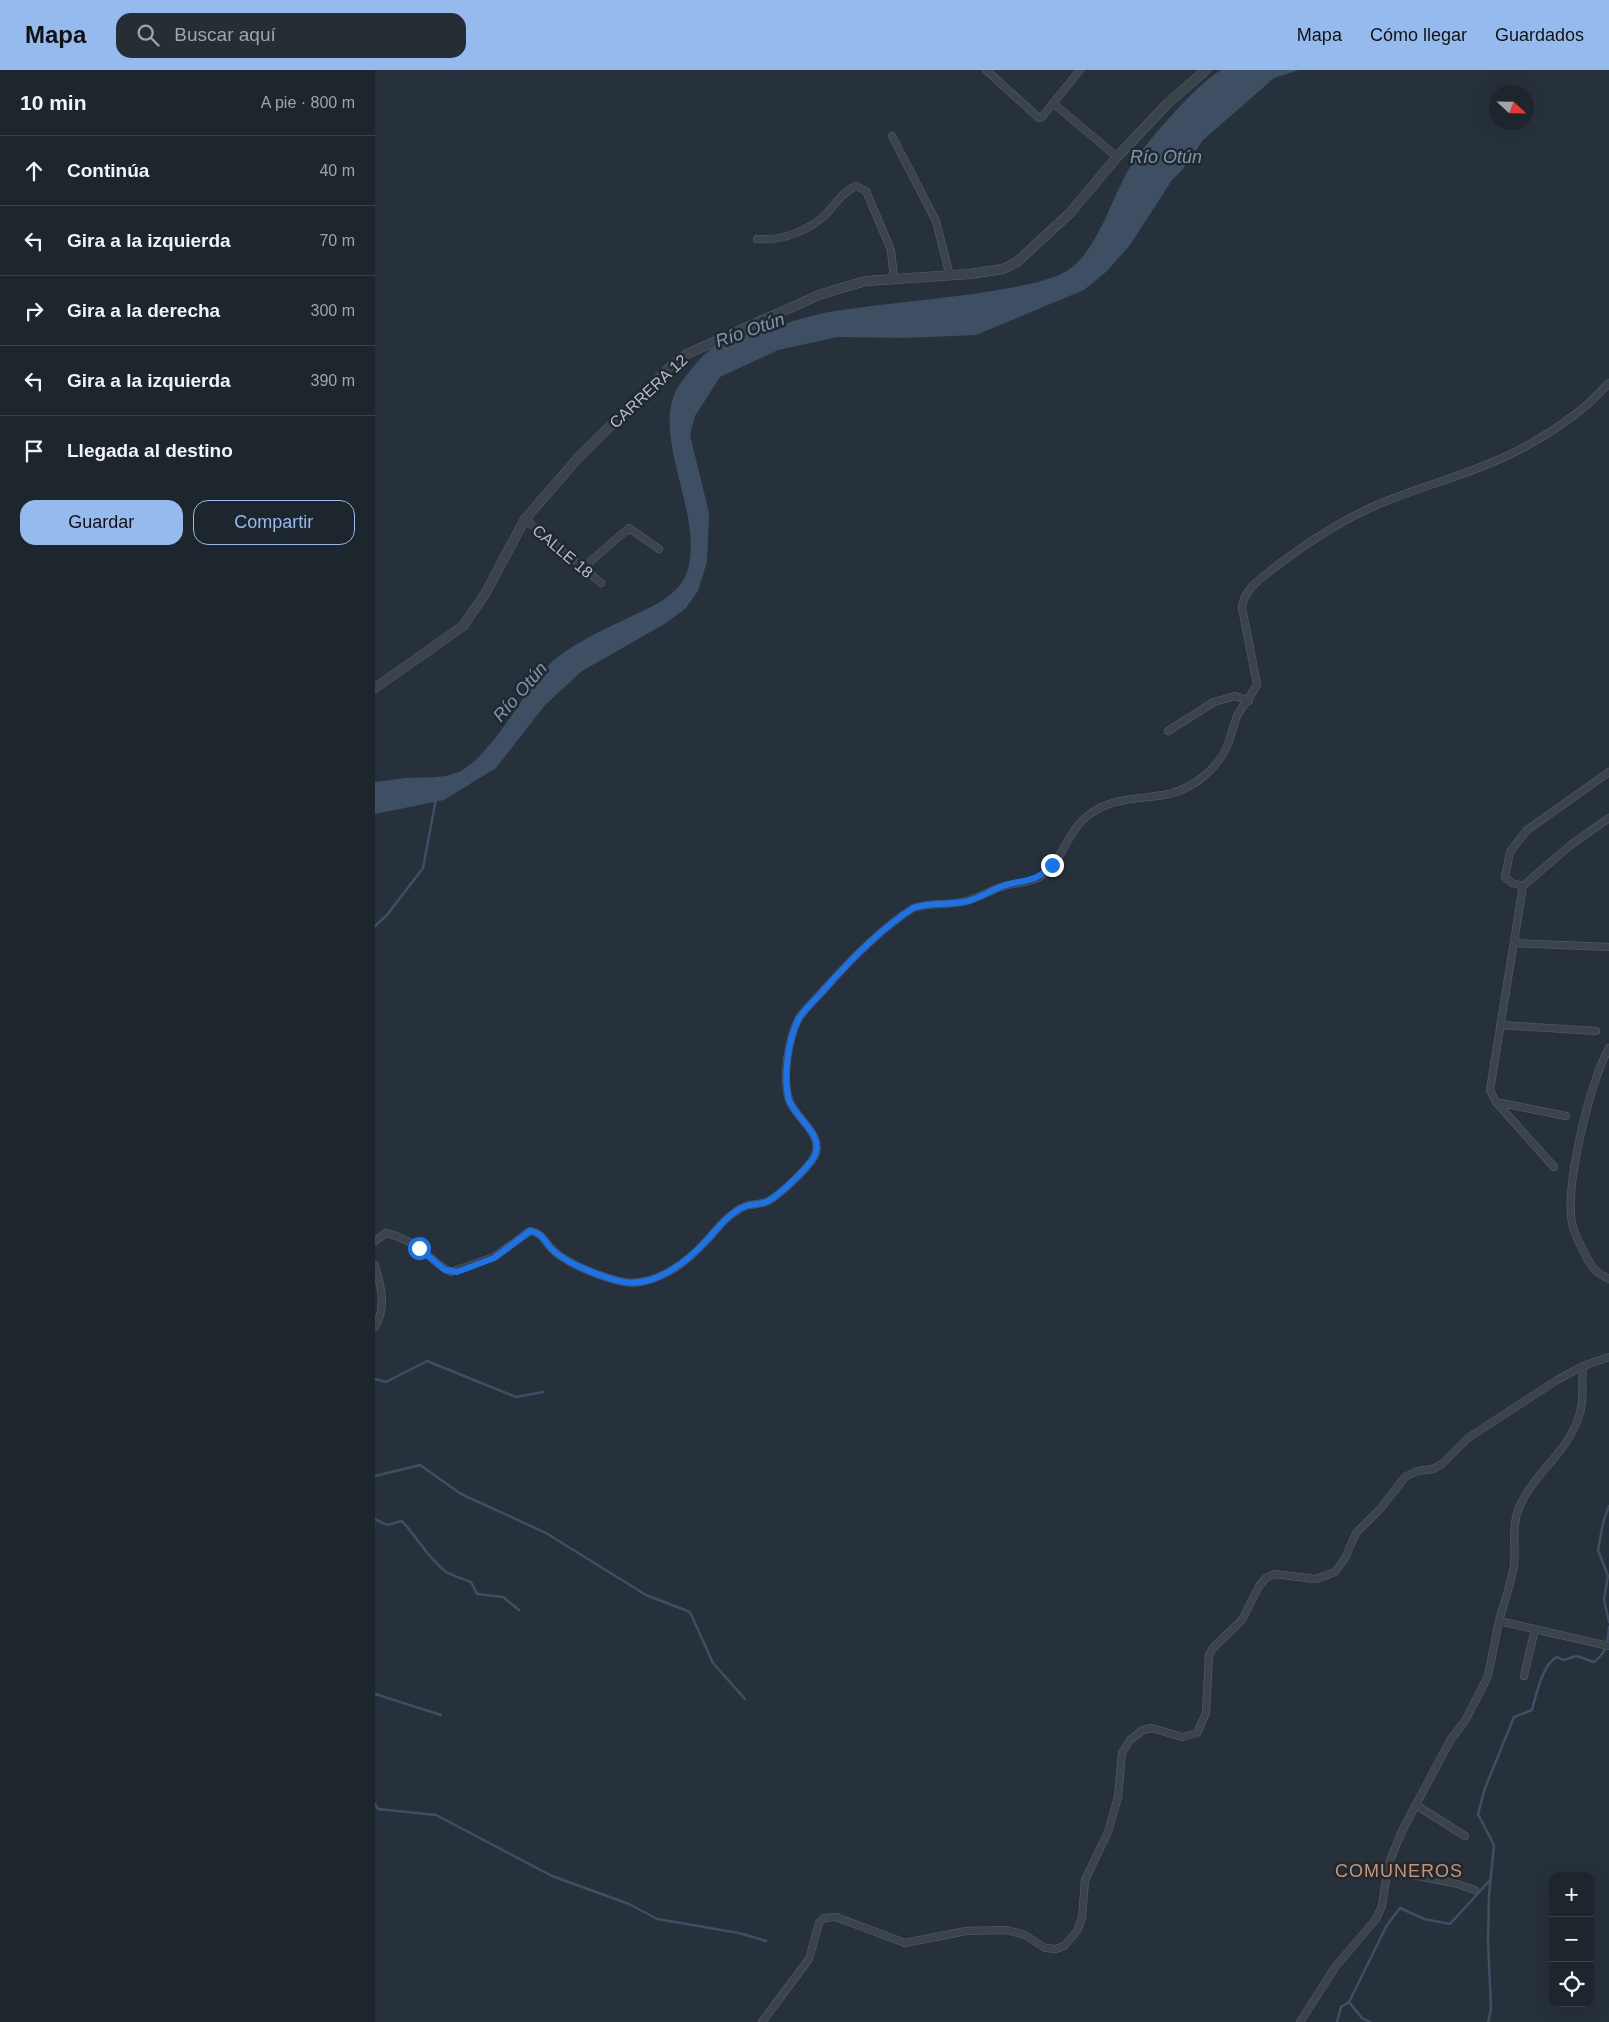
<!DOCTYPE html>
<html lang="es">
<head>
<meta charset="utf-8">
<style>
  body { margin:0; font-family:Helvetica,sans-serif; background:#252d35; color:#f1f3f6 }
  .controls { position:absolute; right:15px; bottom:15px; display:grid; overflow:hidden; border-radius:10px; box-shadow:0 5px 20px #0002 }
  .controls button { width:45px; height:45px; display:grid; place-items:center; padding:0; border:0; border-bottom:1px solid #3b4249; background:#1d252d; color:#f1f3f6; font:25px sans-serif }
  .compass { position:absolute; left:1114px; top:15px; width:45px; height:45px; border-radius:50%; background:#1d252d; box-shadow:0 5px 20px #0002; rotate:112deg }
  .stop { position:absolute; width:15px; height:15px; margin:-11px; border:4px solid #1a73e8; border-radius:50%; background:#fff }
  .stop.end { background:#1a73e8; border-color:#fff; box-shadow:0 1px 5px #0008 }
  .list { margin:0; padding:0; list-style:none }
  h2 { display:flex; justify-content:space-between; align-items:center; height:65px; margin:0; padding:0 20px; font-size:21px }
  h2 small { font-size:16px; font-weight:400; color:#a0a5aa }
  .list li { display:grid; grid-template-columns:32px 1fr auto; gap:15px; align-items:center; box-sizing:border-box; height:70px; padding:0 20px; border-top:1px solid #3b4249 }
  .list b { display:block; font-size:19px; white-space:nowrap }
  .list em { font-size:16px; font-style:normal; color:#a0a5aa }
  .actions { display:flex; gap:10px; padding:15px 20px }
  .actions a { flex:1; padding:11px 0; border:1px solid #95baee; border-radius:15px; text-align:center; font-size:18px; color:#95baee }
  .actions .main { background:#95baee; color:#111 }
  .icon { flex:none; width:28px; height:28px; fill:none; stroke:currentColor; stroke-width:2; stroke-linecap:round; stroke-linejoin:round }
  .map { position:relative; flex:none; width:1234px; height:1952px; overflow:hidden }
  header { display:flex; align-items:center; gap:30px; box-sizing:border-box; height:70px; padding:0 25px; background:#95baee; color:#111 }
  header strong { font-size:24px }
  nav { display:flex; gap:28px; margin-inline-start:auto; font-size:18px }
  .search { width:350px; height:45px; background:#252d35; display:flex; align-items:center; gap:12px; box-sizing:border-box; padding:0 18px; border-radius:15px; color:#a0a5aa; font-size:19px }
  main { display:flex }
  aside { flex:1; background:#1d252d }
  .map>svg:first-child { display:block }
</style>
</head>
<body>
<header>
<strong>Mapa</strong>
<div class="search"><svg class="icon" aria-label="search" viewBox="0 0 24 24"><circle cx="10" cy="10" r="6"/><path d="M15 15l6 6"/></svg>Buscar aquí</div>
<nav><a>Mapa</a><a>Cómo llegar</a><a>Guardados</a></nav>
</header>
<main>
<aside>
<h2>10 min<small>A pie · 800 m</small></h2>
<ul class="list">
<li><svg class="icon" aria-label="ahead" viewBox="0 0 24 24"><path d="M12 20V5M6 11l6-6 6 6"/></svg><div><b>Continúa</b></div><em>40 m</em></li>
<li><svg class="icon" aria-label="left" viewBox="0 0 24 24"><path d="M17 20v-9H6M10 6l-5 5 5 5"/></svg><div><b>Gira a la izquierda</b></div><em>70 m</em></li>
<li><svg class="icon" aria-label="right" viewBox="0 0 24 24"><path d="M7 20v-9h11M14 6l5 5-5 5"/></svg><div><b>Gira a la derecha</b></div><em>300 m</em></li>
<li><svg class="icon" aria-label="left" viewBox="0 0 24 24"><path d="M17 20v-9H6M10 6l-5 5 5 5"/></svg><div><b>Gira a la izquierda</b></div><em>390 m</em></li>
<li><svg class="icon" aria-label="arrive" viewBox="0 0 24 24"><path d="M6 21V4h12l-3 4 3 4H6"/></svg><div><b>Llegada al destino</b></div></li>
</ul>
<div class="actions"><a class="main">Guardar</a><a>Compartir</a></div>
</aside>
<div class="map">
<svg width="1234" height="1952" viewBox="0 0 1234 1952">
  <rect width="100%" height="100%" fill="#27313c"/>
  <path fill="#3e4f63" d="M846 0H924L899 8 828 70 808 99 797 110 755 175 732 201 709 220 601 265 530 268 463 267 403 280 345 307 320 346 315 365 334 443 332 492 323 521 311 538 291 553 207 601 170 635 121 698 69 730 0 744V712C10 711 21 709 31 708 48 707 65 709 81 703 112 692 148 624 171 598 189 578 227 560 251 549 275 537 305 527 313 499 329 442 272 361 305 314 315 301 325 286 339 277 356 266 380 262 399 257 419 251 440 244 460 241 506 234 552 230 598 224 626 219 657 216 684 205 723 189 736 124 759 91 775 68 823 13 846 0Z"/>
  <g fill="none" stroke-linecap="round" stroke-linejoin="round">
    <path stroke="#3e4f63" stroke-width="2.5" d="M0 856 12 845 48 798 61 729
      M0 1309 11 1312 52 1291 141 1327 168 1322
      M0 1406 45 1395 86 1424 171 1463 271 1525 315 1542 338 1593 370 1629
      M1234 1436 1228 1453 1223 1480 1233 1506 1229 1530 1234 1552
      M0 1449 12 1455 27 1451C42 1467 52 1487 70 1501 77 1506 88 1509 96 1512L102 1524 128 1527 144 1540
      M0 1624 66 1645
      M0 1734 3 1739 61 1745 177 1806 254 1834 282 1849 364 1863 391 1871
      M962 1952 966 1937 974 1932
      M995 1952 987 1948 974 1932 1012 1855 1025 1838 1049 1849 1075 1854 1116 1809
      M1113 1952 1116 1939 1113 1871 1114 1825 1119 1775 1103 1744 1110 1718 1139 1647 1157 1640C1161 1625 1168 1593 1182 1587L1188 1590 1202 1586 1219 1592C1232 1582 1233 1572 1234 1557"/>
    <defs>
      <path id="minor" d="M611 0 664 48 667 47 705 0
        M678 33 742 87
        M517 66 561 151 575 206
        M382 169C407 171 435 161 453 142 462 132 468 122 481 116L491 121 516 180 519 209
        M150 449 226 513
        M208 498 254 458 284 479
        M793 661 839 632 860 626 874 631
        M1148 816 1137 813 1130 807 1135 782 1152 760 1234 702
        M1139 873 1234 877
        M1125 955 1221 961
        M1234 978C1215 1011 1190 1115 1197 1153 1199 1164 1213 1193 1221 1201 1225 1204 1230 1207 1234 1209
        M1121 1032 1179 1097
        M1191 1046 1121 1032 1115 1020 1148 816 1197 774 1234 748
        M0 1171 11 1163C23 1166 34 1171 44 1178 55 1186 64 1197 76 1202L119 1187 155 1161C169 1163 170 1174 180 1182 195 1195 229 1208 249 1212 281 1217 314 1191 333 1169 342 1159 349 1149 360 1142 373 1132 380 1136 391 1132 403 1127 435 1097 440 1085 449 1064 420 1048 414 1030 407 1007 413 969 424 948 430 939 439 930 447 922 474 891 504 860 538 838 556 832 574 836 591 831 603 828 614 821 626 817 640 812 657 814 669 804 690 789 691 757 721 740 743 727 770 729 794 724 821 717 845 697 854 671 857 663 859 654 862 646 868 635 877 625 882 614L867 538C868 520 886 508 899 498 933 472 969 448 1009 432 1056 413 1109 400 1153 375 1184 358 1211 339 1234 313
        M0 1195C6 1216 12 1237 0 1257
        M1208 1296C1206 1314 1210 1332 1203 1349 1191 1384 1157 1405 1144 1438 1136 1457 1141 1476 1139 1495 1136 1514 1129 1533 1124 1551L1234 1576
        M1149 1606 1160 1559
        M1041 1735 1090 1766
        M1012 1800 1079 1813 1100 1820
        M387 1952 434 1889 444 1853 449 1848 461 1847 530 1873 591 1861 632 1860 650 1865 670 1878 681 1879 689 1876 702 1861 707 1848 710 1810 733 1762 743 1727 747 1683 755 1670 768 1660 777 1658 807 1667 822 1663 831 1643 834 1585 838 1578 867 1550 884 1516 891 1508 899 1504 941 1509 960 1502 970 1488 981 1463 1006 1438 1030 1407 1042 1401 1058 1399 1067 1394 1093 1368 1182 1310 1208 1296 1234 1287
        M925 1952 961 1896 1001 1849 1007 1836 1013 1795 1028 1759 1076 1669 1090 1651 1113 1606 1124 1551"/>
      <path id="tertiary" d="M0 618 88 556 110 524 150 449 204 387 295 297 312 284 444 225 473 216 491 211 595 204 628 199 642 192 695 143 742 87 793 33 831 0"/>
    </defs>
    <use href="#minor" stroke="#59616b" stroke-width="8"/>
    <use href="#tertiary" stroke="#59616b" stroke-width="10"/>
    <use href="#minor" stroke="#3b434d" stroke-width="7"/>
    <use href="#tertiary" stroke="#3b434d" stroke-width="9"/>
  </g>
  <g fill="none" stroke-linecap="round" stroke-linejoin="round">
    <path stroke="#1a73e8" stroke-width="6" d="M44 1178 70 1200 82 1202 119 1188 155 1161C169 1163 170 1174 180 1182 195 1195 229 1208 249 1212 281 1217 313 1191 333 1169 342 1159 349 1149 360 1142 373 1132 380 1136 391 1132 403 1127 435 1096 440 1085 449 1064 420 1048 414 1030 408 1007 413 969 424 948 430 939 440 930 447 922 474 891 504 860 538 838 555 832 572 835 589 832 601 830 613 822 625 817 646 809 660 814 677 795"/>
  </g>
  <g text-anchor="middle" stroke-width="5" stroke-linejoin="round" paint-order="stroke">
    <g font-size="16" fill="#b7bec8" stroke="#202832">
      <text transform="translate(273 321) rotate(-43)" y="6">CARRERA 12</text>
      <text transform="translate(188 481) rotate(40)" y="6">CALLE 18</text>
    </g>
    <g font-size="18" font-style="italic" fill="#8195ac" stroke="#202832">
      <text x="791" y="93">Río Otún</text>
      <text transform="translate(375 260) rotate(-19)" y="6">Río Otún</text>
      <text transform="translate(145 622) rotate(-49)" y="6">Río Otún</text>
    </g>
    <g font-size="18" letter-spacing="1" fill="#cb946f" stroke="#202832">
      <text x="1024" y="1807">COMUNEROS</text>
    </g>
  </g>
</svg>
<div class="controls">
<button>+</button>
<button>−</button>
<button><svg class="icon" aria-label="locate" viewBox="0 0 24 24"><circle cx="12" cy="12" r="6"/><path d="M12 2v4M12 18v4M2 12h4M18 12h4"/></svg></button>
</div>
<svg class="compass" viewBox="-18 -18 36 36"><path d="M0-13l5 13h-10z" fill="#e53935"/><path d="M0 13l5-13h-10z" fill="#a0a5aa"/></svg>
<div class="stop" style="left:44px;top:1178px"></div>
<div class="stop end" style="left:677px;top:795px"></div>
</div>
</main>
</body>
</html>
